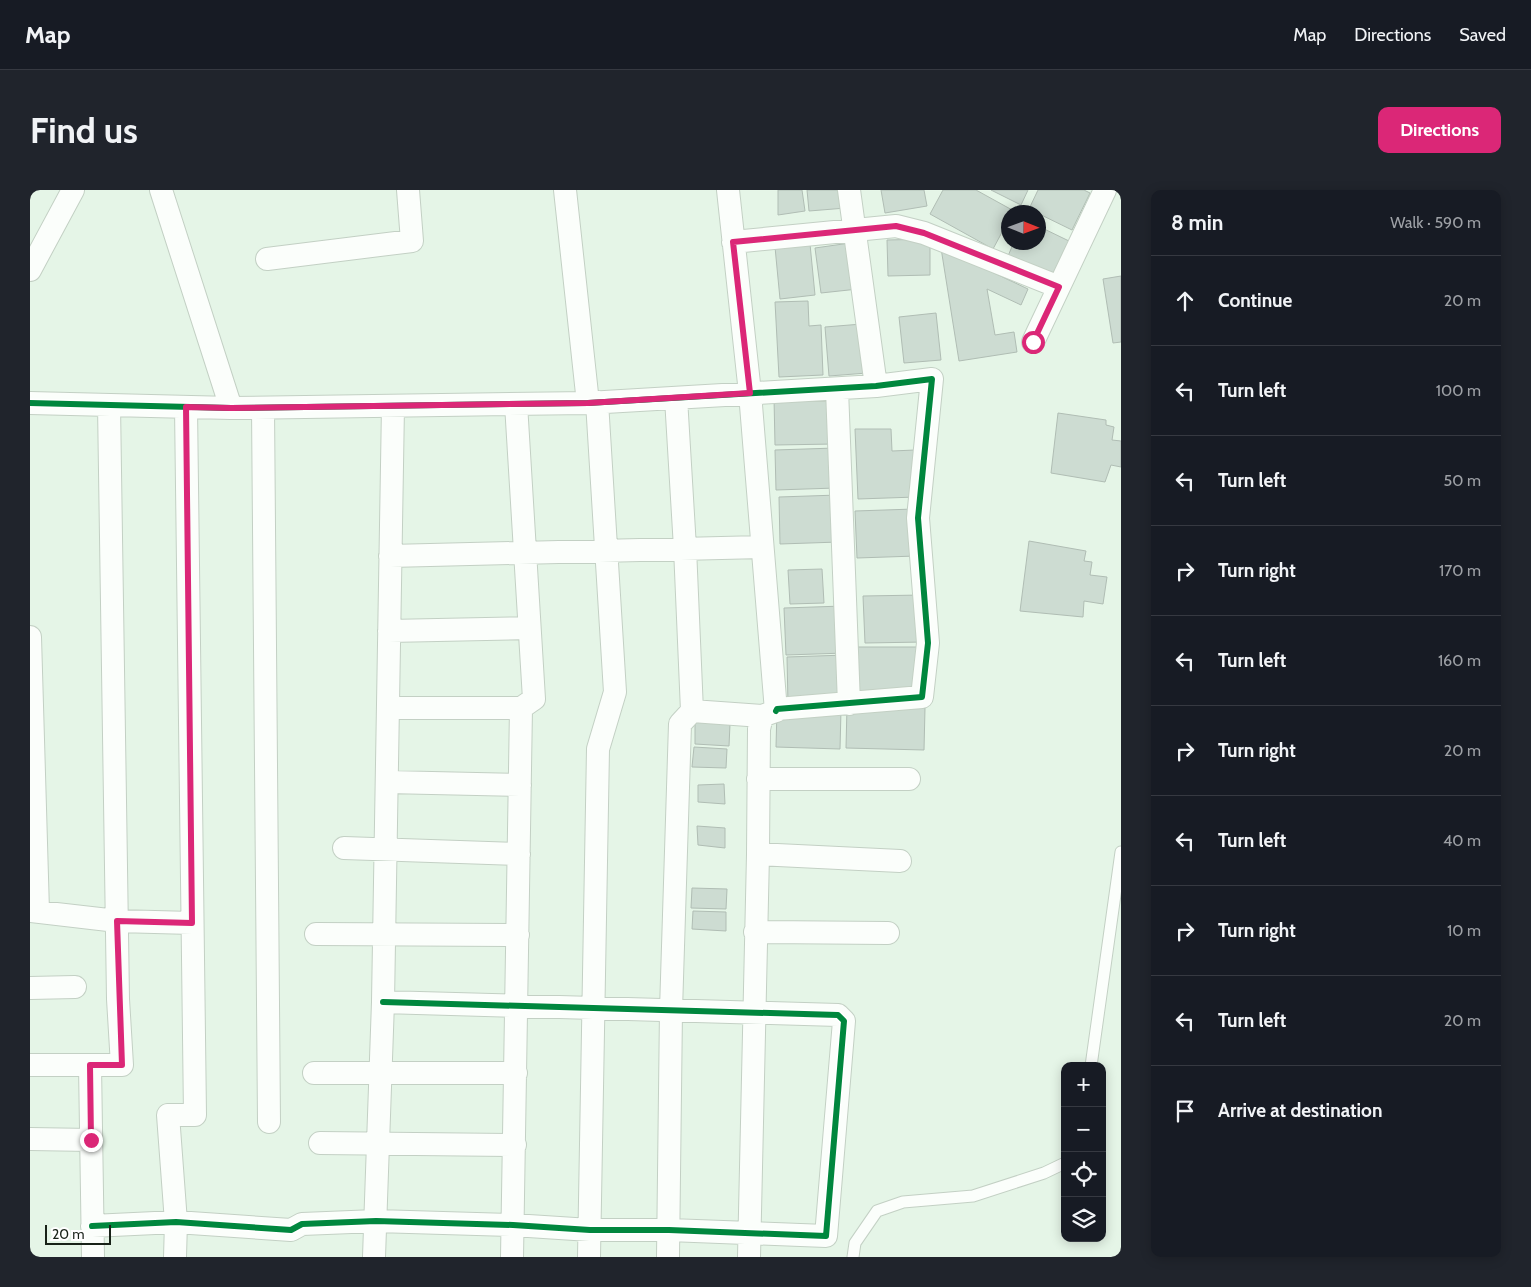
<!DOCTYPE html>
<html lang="en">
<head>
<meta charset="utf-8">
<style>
  body { margin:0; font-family:Cabin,sans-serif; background:#20242c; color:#f1f3f6 }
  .controls { position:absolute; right:15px; bottom:15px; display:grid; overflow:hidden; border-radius:10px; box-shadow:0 2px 12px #0003 }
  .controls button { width:45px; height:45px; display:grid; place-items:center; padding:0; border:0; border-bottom:1px solid #363941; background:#171b24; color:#f1f3f6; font:25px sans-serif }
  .compass { position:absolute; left:971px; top:15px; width:45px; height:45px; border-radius:50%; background:#171b24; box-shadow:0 2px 12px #0003; rotate:91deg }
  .scale { position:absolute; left:15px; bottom:12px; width:66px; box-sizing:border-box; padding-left:5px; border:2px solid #182218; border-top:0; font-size:14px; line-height:18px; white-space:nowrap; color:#182218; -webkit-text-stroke:4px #fff; paint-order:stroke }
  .stop { position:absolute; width:15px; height:15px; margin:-11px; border:4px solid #db2777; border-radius:50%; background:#fff }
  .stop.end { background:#db2777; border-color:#fff; box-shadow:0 1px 5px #0008 }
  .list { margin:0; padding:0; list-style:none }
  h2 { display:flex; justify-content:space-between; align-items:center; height:65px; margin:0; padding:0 20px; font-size:21px }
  h2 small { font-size:16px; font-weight:400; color:#9ea1a6 }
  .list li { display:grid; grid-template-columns:32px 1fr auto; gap:15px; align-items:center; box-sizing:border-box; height:90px; padding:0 20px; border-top:1px solid #363941 }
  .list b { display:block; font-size:19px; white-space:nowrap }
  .list em { font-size:16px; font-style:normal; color:#9ea1a6 }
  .icon { flex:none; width:28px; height:28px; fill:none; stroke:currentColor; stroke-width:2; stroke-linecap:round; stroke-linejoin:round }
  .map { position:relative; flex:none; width:1091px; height:1067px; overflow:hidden; border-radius:10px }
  header { display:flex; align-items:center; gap:30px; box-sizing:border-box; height:70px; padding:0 25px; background:#171b24; border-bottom:1px solid #363941 }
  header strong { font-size:24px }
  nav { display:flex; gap:28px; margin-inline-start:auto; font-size:18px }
  .intro { display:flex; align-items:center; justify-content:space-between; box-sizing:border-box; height:120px; padding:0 30px }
  h1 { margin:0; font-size:35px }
  .button { padding:12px 22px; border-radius:10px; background:#db2777; color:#fff; font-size:18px; font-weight:700 }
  main { display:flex; gap:30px; padding:0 30px }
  aside { flex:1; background:#171b24; border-radius:10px; box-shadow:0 2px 12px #0003 }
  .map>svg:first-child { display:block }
</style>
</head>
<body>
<header>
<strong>Map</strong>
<nav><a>Map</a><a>Directions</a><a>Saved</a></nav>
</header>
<div class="intro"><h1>Find us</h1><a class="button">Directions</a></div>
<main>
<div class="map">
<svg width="1091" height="1067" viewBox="0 0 1091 1067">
  <rect width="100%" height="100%" fill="#e5f5e7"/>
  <path fill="#cddcd2" stroke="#b0bdb4" d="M748 0H772L775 21 748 25Z
    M777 0H814L816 18 779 21Z
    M851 0H894L897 16 855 23Z
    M913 0H946L984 21 978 22V31L963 59 900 24Z
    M961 0H998L991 15Z
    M1008 0H1054L1060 3 1042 40 999 19Z
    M1008 36 1039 51 1021 88 978 66 984 52H1008Z
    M900 49V85L858 86 857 50Z
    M820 53 828 99 791 103 785 58Z
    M780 54 785 105 750 109 745 57Z
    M911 58 998 99 991 115 957 99 965 145 984 142 987 162 929 171Z
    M1091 86V152L1083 153 1073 89Z
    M778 111 779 136 791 135 793 185 749 187 745 112Z
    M906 123 911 170 874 173 869 127Z
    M832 134 837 183 799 186 795 137Z
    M803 206 804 254 745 255 744 208Z
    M1028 223 1076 230V235L1084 237 1082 250 1091 251V277L1081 275 1075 292 1021 283Z
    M825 239H861L862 261 885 260 886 307 828 309Z
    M805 258 806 298 746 300 745 260Z
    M808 305 809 352 750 354 749 307Z
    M884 319 886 366 827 368 825 321Z
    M999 351 1056 361 1054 371 1062 372 1060 385 1077 387 1073 414 1054 411 1053 427 990 421Z
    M792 379 794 413 760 414 758 380Z
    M892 405 894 452 835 453 833 406Z
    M813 416 815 463 756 465 754 418Z
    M827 457H893L888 503 828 504Z
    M816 465 817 513 758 514 757 467Z
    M817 516 895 518 894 560 816 558Z
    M747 519 811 520 810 559 746 557Z
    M665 532 700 534 699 556 665 554Z
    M664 557 697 559 696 578 662 577Z
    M694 594 695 614 668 612V595Z
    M667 636 695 638V658L668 655Z
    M662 698 697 699 696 719 661 718Z
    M663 721 696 722V741L662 739Z"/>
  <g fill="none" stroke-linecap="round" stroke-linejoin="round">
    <defs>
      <path id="lane" d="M1061 876 1091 662
        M823 1067 825 1053 847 1021 873 1012 943 1006 1014 983 1035 973"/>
      <path id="street" d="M131 0 201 218
        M535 0 558 213
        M698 0 720 203 746 521 732 526 729 539 728 664 719 1067
        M819 0 846 196
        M703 52 866 36 894 43 1029 97
        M237 69 382 51 378 0
        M0 80 43 0
        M1003 152 1075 0
        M807 199 819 514
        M646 208 655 358 662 521
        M0 213 201 218 558 213 846 196 902 189 888 328 898 453 892 507 747 519 746 521
        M233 218 239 932
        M360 366 732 357
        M359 441 499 438
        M0 447 8 721
        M358 518H491
        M728 589H879
        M357 592 490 595
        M314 658 489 664
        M728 664 870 671
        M0 721 87 731 162 733
        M725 742 858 743
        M286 744 488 745
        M0 798 45 797
        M0 875H92L88 809 79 215
        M60 875 63 1067
        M284 883H486
        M0 949 61 950
        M290 953 485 955
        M62 1036 146 1032 261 1040 272 1034 346 1031 483 1035 560 1040H639L796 1046 814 831 808 825 353 812
        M145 1067 146 1032 138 925H165L156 217
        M344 1067 353 812 363 216
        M482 1067 491 518 504 509 486 214
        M559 1067 568 559 585 502 567 212
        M638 1067 641 820 650 534 662 521 732 526"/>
    </defs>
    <use href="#lane" stroke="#c3d0c4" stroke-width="13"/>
    <use href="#street" stroke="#c3d0c4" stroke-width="24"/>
    <use href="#lane" stroke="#fbfefb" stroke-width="11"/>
    <use href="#street" stroke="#fbfefb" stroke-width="22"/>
    <defs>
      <path id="cycleway" d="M0 213 201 218 558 213 846 196 902 189 888 328 898 453 892 507 747 519 746 521
        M62 1036 146 1032 261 1040 272 1034 346 1031 483 1035 560 1040H639L796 1046 814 831 808 825 353 812"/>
    </defs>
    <use href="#cycleway" stroke="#fff" stroke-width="9"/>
    <use href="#cycleway" stroke="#00873e" stroke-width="6"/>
  </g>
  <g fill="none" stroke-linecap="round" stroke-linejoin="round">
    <path stroke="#db2777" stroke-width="6" d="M61 950 60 875H92L87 731 162 733 156 217 201 218 558 213 720 203 703 52 866 36 894 43 1029 97 1003 152"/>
  </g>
</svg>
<div class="controls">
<button>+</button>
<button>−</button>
<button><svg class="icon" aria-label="locate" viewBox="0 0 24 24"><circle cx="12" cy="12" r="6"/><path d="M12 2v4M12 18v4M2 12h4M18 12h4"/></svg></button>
<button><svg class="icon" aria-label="layers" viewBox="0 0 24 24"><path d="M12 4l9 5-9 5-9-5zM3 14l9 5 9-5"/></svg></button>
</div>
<svg class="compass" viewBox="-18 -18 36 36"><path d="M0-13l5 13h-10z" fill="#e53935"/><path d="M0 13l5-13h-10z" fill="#9ea1a6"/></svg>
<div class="scale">20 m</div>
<div class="stop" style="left:1003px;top:152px"></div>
<div class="stop end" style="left:61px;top:950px"></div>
</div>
<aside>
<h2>8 min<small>Walk · 590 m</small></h2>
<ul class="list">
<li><svg class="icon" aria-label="ahead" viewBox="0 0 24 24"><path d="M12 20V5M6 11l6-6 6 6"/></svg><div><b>Continue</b></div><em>20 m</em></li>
<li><svg class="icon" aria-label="left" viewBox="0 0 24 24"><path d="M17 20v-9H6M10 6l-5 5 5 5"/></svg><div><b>Turn left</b></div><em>100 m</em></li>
<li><svg class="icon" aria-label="left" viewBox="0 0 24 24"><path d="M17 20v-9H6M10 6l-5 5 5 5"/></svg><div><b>Turn left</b></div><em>50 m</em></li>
<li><svg class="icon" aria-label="right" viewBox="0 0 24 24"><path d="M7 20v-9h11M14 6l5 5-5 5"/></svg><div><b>Turn right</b></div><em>170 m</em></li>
<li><svg class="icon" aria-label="left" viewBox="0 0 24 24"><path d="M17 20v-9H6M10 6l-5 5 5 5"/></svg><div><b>Turn left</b></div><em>160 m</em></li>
<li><svg class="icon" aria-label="right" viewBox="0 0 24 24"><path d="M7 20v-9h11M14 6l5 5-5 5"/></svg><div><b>Turn right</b></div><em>20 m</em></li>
<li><svg class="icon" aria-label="left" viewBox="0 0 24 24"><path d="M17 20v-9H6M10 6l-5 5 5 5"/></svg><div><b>Turn left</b></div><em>40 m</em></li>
<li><svg class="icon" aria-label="right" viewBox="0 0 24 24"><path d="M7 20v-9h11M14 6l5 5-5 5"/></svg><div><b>Turn right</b></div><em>10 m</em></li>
<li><svg class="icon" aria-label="left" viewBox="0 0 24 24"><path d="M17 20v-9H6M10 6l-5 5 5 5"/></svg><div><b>Turn left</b></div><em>20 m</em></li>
<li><svg class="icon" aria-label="arrive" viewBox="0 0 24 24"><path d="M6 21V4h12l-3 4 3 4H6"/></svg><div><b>Arrive at destination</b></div></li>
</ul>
</aside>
</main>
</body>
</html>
